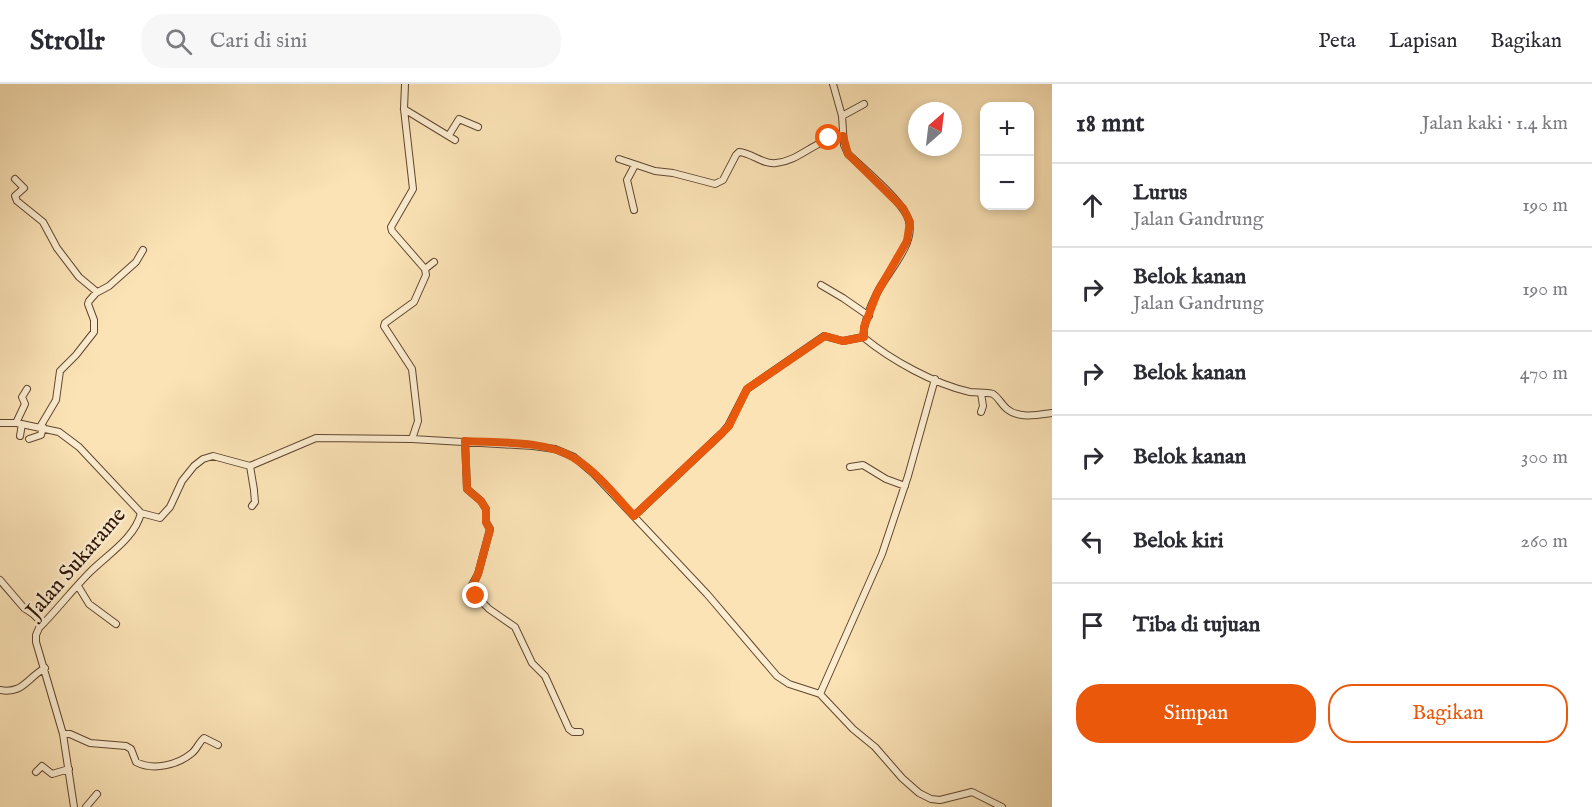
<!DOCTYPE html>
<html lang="id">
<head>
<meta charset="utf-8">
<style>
  body { margin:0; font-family:"IM FELL English",serif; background:#f7f7f7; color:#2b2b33 }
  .controls { position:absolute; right:18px; top:18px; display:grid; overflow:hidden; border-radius:12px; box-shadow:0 3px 9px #0003 }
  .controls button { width:54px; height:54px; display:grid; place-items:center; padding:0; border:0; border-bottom:2px solid #e1e1e2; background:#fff; color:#2b2b33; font:30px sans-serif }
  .compass { position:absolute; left:908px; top:18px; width:54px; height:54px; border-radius:50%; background:#fff; box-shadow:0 3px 9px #0003; rotate:28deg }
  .stop { position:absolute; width:18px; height:18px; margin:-14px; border:4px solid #ea580c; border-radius:50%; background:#fff }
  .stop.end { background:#ea580c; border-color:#fff; box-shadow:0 2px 6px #0008 }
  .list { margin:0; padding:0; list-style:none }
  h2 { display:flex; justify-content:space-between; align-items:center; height:78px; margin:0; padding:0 24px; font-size:26px }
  h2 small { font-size:20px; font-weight:400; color:#7c7c81 }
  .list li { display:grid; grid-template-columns:39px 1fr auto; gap:18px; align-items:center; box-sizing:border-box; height:84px; padding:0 24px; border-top:2px solid #e1e1e2 }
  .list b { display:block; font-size:22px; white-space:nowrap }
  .list p { margin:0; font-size:20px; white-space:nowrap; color:#7c7c81 }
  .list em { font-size:20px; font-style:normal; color:#7c7c81 }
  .actions { display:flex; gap:12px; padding:18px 24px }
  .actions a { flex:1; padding:14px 0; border:2px solid #ea580c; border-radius:24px; text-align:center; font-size:21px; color:#ea580c }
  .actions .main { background:#ea580c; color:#fff }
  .icon { flex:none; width:33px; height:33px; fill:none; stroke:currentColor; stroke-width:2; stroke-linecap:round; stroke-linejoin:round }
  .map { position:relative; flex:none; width:1052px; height:723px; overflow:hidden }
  header { display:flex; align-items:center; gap:36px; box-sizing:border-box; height:84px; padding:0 30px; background:#fff; border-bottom:2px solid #e1e1e2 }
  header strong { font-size:28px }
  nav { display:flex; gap:33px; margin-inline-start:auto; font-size:21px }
  .search { width:420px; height:54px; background:#f7f7f7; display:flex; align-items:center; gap:15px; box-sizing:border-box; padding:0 21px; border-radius:24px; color:#7c7c81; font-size:22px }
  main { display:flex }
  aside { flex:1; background:#fff }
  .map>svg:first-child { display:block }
</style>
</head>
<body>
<header>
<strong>Strollr</strong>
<div class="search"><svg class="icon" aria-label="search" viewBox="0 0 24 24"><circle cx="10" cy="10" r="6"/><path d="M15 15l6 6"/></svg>Cari di sini</div>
<nav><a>Peta</a><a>Lapisan</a><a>Bagikan</a></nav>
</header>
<main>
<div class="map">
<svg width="1052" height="723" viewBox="0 0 1052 723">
  <rect width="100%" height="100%" fill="#fbe3b6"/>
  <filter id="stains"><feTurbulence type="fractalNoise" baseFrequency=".00333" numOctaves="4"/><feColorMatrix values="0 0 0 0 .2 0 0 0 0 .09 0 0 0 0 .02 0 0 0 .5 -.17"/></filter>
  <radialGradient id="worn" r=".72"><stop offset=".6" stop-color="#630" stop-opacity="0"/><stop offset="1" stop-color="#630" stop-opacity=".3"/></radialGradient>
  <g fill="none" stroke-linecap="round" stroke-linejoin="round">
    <defs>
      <path id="minor" d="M405 0 404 25 413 105 391 143 392 147 425 185 426 191 414 218 385 239 384 242 412 285 418 337 412 355
        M833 0 842 32 844 61 848 70C863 84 897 113 906 130 921 156 888 186 877 209 871 221 864 238 863 253 891 276 934 300 970 308 978 309 986 308 993 310 999 314 1001 320 1007 325 1019 335 1038 331 1052 329
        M404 25 455 56
        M842 32 864 20
        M449 51 459 35 478 43
        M619 75 655 87 673 89 715 100 723 96 736 71 739 68C752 69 763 81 776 79 800 77 815 55 843 52
        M15 95 24 104 15 112 17 117 43 138 57 164 79 193 97 208
        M634 126 627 96 635 81
        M425 185 434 178
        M821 201 843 214 869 232
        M981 328 983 322 981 309
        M0 339H17L59 348 79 363 141 429C135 454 107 471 90 488 72 506 57 526 39 544L36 551V558L63 650 74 723
        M16 339 25 320 22 313 27 305
        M40 343 56 316 60 287 76 271 94 248V236L88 220 89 217 96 209 109 202 136 178 143 166
        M20 352 22 340
        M29 355 41 351 43 343
        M465 357 467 405 481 417 486 425V438L490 445 478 490 472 501 473 509 489 525 515 543 532 579 545 592 569 645 573 648H580
        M250 382 254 406
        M850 383 863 381 886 395 905 402
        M252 422 255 418 254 407
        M141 429 160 434 170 423 182 397 194 382 203 375 213 372 250 382 316 354 412 355 533 362 555 365 574 373 594 390 707 510 777 592 789 600 820 610 853 645 875 663 902 694 919 709 931 715 940 716 972 708 1002 723
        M634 432 722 349 728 342 747 305 824 252 843 257 863 253
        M0 496 24 524 33 530 43 540
        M78 502 89 520 116 540
        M0 606C23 610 26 595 45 584
        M820 610 882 470 908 392 935 295
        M63 650H70L90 659 126 662 131 665 136 678C153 687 178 681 192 669 197 665 199 658 204 654L218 661
        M36 688 42 682 52 690 69 685
        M86 723 97 710"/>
    </defs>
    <use href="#minor" stroke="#604630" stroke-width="8"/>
    <use href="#minor" stroke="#fcedd0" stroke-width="6"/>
  </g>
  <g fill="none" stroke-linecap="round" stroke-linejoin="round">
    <path stroke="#ea580c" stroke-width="8" d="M476 512 472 504 478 490 490 446 486 438V425L481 417 467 405 465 357C497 359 547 356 574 374 597 388 616 412 634 432L722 349 729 342 747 305 825 252 843 257 864 253V243L877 209 907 157 910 138 903 124 848 70 843 52 829 54"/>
  </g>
  <g text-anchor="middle" stroke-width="5" stroke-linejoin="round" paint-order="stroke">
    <g font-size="22" fill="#2d1204" stroke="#fcedd0">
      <text transform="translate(75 478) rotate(-49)" y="8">Jalan Sukarame</text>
    </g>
  </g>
  <rect width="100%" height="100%" filter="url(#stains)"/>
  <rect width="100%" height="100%" fill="url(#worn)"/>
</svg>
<div class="controls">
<button>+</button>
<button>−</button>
</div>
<svg class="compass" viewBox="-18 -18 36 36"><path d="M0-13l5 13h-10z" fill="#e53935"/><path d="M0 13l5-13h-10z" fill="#7c7c81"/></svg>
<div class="stop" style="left:829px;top:54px"></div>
<div class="stop end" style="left:476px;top:512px"></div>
</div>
<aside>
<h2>18 mnt<small>Jalan kaki · 1.4 km</small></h2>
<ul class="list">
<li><svg class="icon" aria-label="ahead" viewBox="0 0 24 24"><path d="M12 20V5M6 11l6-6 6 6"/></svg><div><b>Lurus</b><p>Jalan Gandrung</p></div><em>190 m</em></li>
<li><svg class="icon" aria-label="right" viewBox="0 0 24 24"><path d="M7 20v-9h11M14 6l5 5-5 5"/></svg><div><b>Belok kanan</b><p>Jalan Gandrung</p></div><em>190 m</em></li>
<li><svg class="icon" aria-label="right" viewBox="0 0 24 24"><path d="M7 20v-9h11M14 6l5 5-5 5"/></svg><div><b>Belok kanan</b></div><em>470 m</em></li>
<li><svg class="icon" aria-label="right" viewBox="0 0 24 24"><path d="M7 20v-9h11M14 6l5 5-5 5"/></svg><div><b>Belok kanan</b></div><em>300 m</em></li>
<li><svg class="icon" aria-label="left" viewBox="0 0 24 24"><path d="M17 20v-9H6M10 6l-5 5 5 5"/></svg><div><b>Belok kiri</b></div><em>260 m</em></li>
<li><svg class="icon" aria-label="arrive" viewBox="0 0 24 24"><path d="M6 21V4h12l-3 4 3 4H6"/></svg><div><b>Tiba di tujuan</b></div></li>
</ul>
<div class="actions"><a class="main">Simpan</a><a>Bagikan</a></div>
</aside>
</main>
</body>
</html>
